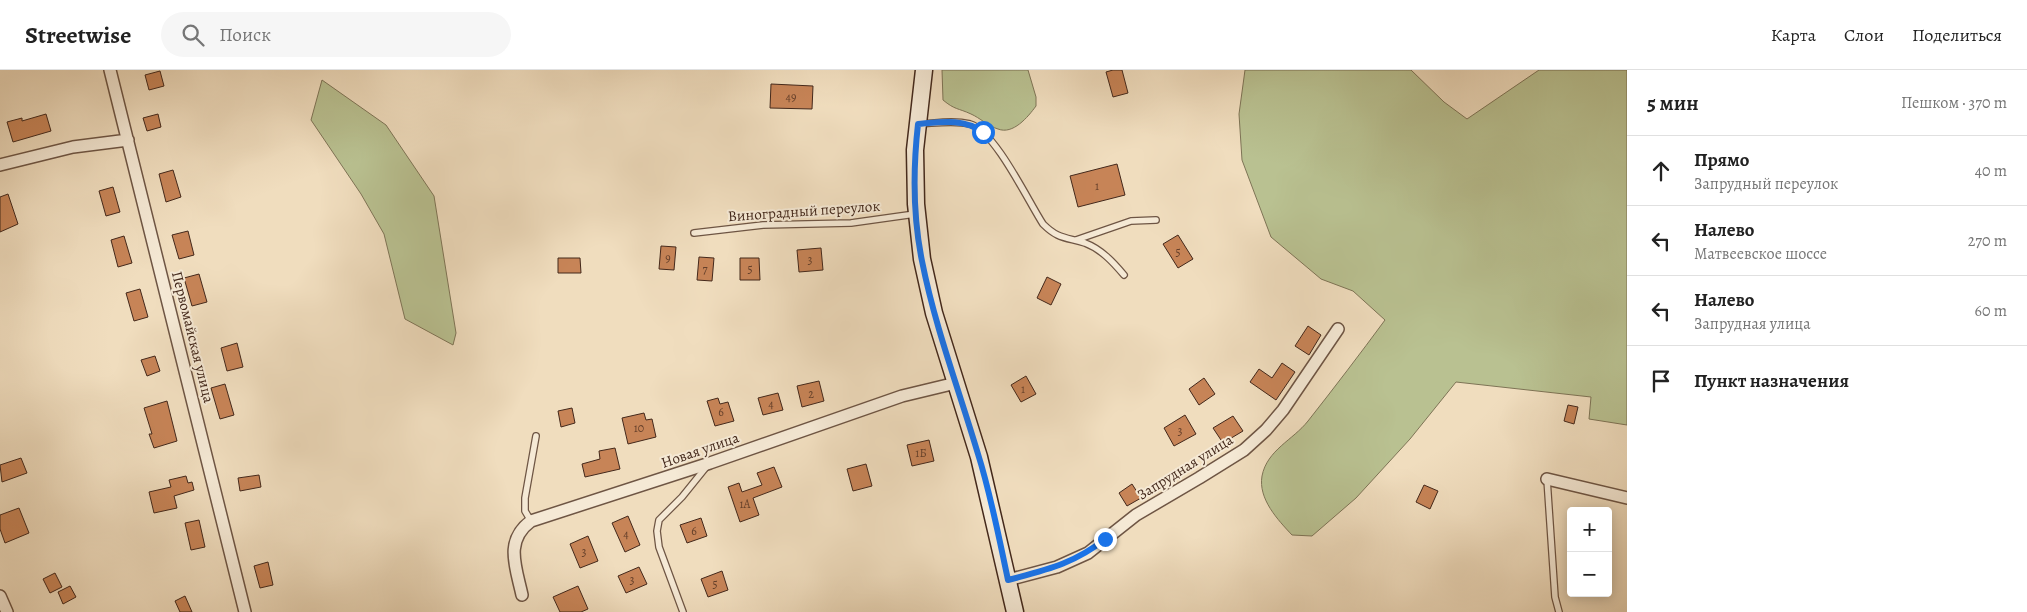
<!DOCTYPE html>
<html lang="ru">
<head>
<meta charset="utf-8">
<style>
  body { margin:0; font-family:Alegreya,serif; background:#f6f6f6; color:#222 }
  .controls { position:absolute; right:15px; bottom:15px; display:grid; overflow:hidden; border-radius:5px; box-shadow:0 2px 12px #0003 }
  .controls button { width:45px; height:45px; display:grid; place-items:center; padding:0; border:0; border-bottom:1px solid #e0e0e0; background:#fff; color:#222; font:25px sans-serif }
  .stop { position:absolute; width:15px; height:15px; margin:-11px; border:4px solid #1a73e8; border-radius:50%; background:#fff }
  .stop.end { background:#1a73e8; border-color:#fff; box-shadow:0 1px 5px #0008 }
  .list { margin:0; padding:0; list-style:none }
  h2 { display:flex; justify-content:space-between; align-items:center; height:65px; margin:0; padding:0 20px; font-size:21px }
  h2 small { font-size:16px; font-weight:400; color:#767676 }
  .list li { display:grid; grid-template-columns:32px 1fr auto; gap:15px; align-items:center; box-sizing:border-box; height:70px; padding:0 20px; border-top:1px solid #e0e0e0 }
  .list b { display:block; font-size:19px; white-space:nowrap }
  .list p { margin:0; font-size:16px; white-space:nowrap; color:#767676 }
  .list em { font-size:16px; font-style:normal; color:#767676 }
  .icon { flex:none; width:28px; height:28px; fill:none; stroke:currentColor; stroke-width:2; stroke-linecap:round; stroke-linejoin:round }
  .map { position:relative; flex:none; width:1627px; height:542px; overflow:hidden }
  header { display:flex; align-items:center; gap:30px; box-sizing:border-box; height:70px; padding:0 25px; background:#fff; border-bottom:1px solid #e0e0e0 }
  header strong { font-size:24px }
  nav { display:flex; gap:28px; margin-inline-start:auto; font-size:18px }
  .search { width:350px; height:45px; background:#f6f6f6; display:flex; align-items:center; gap:12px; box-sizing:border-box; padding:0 18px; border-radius:28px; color:#767676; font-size:19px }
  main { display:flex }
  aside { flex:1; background:#fff }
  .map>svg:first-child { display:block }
</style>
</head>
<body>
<header>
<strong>Streetwise</strong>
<div class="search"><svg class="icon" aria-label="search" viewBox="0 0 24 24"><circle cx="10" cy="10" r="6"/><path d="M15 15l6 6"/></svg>Поиск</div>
<nav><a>Карта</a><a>Слои</a><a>Поделиться</a></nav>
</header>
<main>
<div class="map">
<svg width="1627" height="542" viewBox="0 0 1627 542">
  <rect width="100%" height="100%" fill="#f0ddbe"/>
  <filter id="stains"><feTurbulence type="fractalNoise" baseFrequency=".004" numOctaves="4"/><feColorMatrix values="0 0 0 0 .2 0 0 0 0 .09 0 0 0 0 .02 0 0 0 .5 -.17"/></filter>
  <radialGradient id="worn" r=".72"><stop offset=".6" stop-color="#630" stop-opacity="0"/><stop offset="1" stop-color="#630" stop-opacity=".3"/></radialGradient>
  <path fill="#b9c191" stroke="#7e7456" d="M942 0H1028L1036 27V36C1028 47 1013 65 998 59 988 56 980 48 971 44 958 38 955 40 943 30Z
    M1245 0H1411L1444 32 1467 49 1539 0H1627V355L1589 349 1591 327 1456 312 1410 369 1356 428 1312 466 1292 465C1278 450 1258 429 1262 406 1267 380 1293 370 1308 351 1334 318 1360 284 1385 250L1353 221 1321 209 1271 167 1242 90 1239 44Z
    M322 10 386 55 434 126 456 263 453 275 405 249 384 164 361 124 311 50Z"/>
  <path fill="#c78457" stroke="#43281b" d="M1113 0H1122L1128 23 1113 27 1106 2Z
    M160 1 164 16 149 20 145 5Z
    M771 14 813 16 812 39 770 38Z
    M46 44 51 61 13 72 7 52 22 48V51Z
    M158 44 161 57 147 61 143 48Z
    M1117 94 1125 125 1078 137 1070 106Z
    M173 100 181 127 166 132 159 104Z
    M113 117 120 142 106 146 99 121Z
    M8 124 18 154 0 162V127Z
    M188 161 194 185 179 189 172 165Z
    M1178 165 1193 189 1178 198 1163 174Z
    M124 166 132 193 118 197 111 170Z
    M661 176 676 177 674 200 659 199Z
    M821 178 823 200 799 202 797 180Z
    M699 187 714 188 712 211 697 210Z
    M558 188H580L581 203H558Z
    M740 188H759L760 210H740Z
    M199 204 207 232 192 236 184 208Z
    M1047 207 1061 214 1051 235 1037 228Z
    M140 219 148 247 134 251 126 223Z
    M1308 256 1321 265 1309 285 1295 276Z
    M237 273 243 297 227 301 221 278Z
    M155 286 160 301 147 306 141 290Z
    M1282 293 1295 302 1276 330 1250 312 1259 299 1272 308Z
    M1026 306 1036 324 1021 332 1011 315Z
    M1204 308 1215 324 1199 335 1189 319Z
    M819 311 824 331 802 337 797 316Z
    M225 314 234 345 220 349 211 318Z
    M778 323 783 340 763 345 758 328Z
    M718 328 720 334 728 332 734 351 715 356 707 331Z
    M167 331 177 371 154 378 149 364H152L144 338Z
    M1568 335 1578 337 1574 354 1564 351Z
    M572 338 575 353 561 357 558 341Z
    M644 343 646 350 652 349 656 367 628 374 622 348Z
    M1185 345 1196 364 1174 376 1164 358Z
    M1233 346 1243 361 1223 373 1213 358Z
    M929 370 934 391 912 396 907 375Z
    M615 378 620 399 585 407 582 394 600 389 599 381Z
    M21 388 27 403 2 412 0 395Z
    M866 394 872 416 853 421 847 399Z
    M774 397 782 417 753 428 759 445 740 452 728 417 739 413 742 422 762 415 757 403Z
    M259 405 261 417 240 421 238 408Z
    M186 406 188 413 192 412 194 420 174 426 177 438 154 443 149 422 171 417 169 410Z
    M1132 414 1141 428 1127 436 1119 423Z
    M1424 415 1438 421 1430 439 1416 432Z
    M19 438 29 463 5 473 0 459V445Z
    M628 446 640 475 625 482 612 453Z
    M701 448 707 466 687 473 680 455Z
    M199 450 205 477 191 480 185 453Z
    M588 466 598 491 580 498 570 474Z
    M268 492 273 515 260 518 254 496Z
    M639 497 647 514 626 523 618 506Z
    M722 501 728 520 708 527 701 509Z
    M55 503 62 517 50 523 43 509Z
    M70 516 76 527 63 534 58 522Z
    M578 516 588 539 581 542H560L553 527Z
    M185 526 192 542H180L175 531Z"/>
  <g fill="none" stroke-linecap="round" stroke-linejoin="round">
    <defs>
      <path id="lane" d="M920 54C937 53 954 50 970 54 995 61 1028 131 1043 154 1058 169 1065 167 1085 173 1101 179 1113 192 1124 205
        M694 163 763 155 851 153 915 144
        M1076 170 1131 151 1156 150
        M1547 409 1555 527 1559 542
        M531 451 525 441V428L536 366
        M683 542 659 477 657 461 659 450 682 427 707 396"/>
      <path id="street" d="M110 0 245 542
        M0 95 73 77 128 70
        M1547 409 1627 428
        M1008 510 1057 497 1088 483 1136 445 1199 408 1244 380 1266 360 1283 340 1338 259
        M522 525C516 497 504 471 531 451L710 393 902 326 956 313
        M0 526 7 542"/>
      <path id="secondary" d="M924 0 915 80 916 134 922 189 934 243 979 387 1015 542"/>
    </defs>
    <use href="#lane" stroke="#6e5544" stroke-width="8"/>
    <use href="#street" stroke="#6e5544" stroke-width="14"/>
    <use href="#secondary" stroke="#43281b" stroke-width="19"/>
    <use href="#lane" stroke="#f5e9d5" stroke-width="5.5"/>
    <use href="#street" stroke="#f5e9d5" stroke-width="11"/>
    <use href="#secondary" stroke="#f5e9d5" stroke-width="16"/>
  </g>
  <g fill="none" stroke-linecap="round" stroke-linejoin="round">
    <path stroke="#1a73e8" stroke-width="6" d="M983 62C963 48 941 52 918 54 913 99 913 147 922 191 935 257 959 320 978 384 991 425 999 468 1008 510 1045 500 1074 494 1105 469"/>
  </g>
  <g text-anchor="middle" stroke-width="4" stroke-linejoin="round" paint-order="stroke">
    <g font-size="12" fill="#643f2a">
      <text x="791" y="31">49</text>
      <text x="1097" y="120">1</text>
      <text x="1178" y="186">5</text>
      <text x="668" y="192">9</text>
      <text x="810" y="194">3</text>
      <text x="705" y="203">7</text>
      <text x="750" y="203">5</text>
      <text x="1023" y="323">1</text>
      <text x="811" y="328">2</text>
      <text x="771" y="338">4</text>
      <text x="721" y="346">6</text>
      <text x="639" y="362">10</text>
      <text x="1180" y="365">3</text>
      <text x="921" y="387">1Б</text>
      <text x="745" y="438">1А</text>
      <text x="694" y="465">6</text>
      <text x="626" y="468">4</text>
      <text x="584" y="486">3</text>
      <text x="632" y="514">3</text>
      <text x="715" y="518">5</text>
    </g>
    <g font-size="15" fill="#43281b" stroke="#f5e9d5">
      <text transform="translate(804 141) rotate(-4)" y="5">Виноградный переулок</text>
      <text transform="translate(193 267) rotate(76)" y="5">Первомайская улица</text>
      <text transform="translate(700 380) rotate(-19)" y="5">Новая улица</text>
      <text transform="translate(1185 397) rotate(-32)" y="5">Запрудная улица</text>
    </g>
  </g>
  <rect width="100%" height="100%" filter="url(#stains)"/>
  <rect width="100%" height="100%" fill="url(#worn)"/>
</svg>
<div class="controls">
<button>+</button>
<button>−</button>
</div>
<div class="stop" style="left:983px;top:62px"></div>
<div class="stop end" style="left:1105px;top:469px"></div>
</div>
<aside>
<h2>5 мин<small>Пешком · 370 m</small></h2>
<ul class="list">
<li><svg class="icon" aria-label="ahead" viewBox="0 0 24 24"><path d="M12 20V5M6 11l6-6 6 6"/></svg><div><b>Прямо</b><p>Запрудный переулок</p></div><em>40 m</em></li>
<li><svg class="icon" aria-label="left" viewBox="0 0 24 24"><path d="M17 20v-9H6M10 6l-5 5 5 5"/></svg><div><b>Налево</b><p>Матвеевское шоссе</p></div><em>270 m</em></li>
<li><svg class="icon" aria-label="left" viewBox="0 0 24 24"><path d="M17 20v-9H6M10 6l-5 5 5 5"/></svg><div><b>Налево</b><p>Запрудная улица</p></div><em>60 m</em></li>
<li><svg class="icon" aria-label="arrive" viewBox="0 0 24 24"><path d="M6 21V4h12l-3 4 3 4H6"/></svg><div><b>Пункт назначения</b></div></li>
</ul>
</aside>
</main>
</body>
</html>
